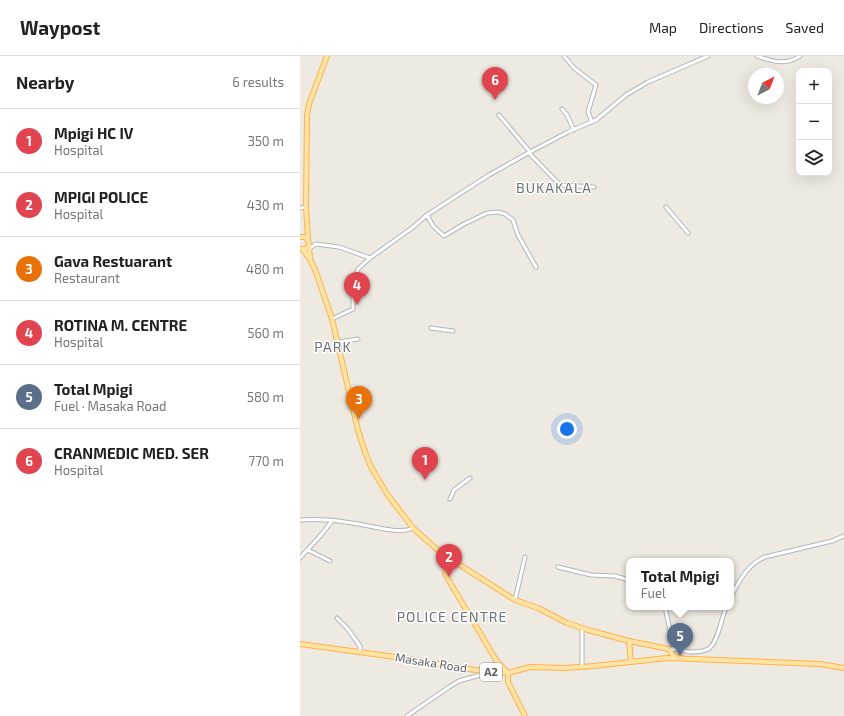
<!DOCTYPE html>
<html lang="en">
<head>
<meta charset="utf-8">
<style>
  body { margin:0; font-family:"Exo 2",sans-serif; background:#f6f6f6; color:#222 }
  .controls { position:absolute; right:12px; top:12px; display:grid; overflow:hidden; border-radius:8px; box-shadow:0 4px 16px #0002 }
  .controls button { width:36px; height:36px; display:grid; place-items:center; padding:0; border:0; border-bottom:1px solid #e0e0e0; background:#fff; color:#222; font:20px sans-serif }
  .compass { position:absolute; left:448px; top:12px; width:36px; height:36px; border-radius:50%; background:#fff; box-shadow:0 4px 16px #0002; rotate:42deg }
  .you { position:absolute; left:267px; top:373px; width:14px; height:14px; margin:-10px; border:3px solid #fff; border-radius:50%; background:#1a73e8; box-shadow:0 0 0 6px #1a73e833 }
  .badge { display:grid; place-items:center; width:26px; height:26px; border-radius:50%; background:#f81d2c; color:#fff; font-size:13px; font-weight:700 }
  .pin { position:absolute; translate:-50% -33px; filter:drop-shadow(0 1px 2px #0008) }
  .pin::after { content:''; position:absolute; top:21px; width:14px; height:12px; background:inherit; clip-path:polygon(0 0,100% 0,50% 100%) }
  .popup { position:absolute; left:326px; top:502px; width:108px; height:52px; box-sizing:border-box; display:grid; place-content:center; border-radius:8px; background:#fff; filter:drop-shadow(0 1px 3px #0005); font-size:13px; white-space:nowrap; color:#767676 }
  .popup b { font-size:15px; color:#222 }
  .popup::after { content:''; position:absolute; left:50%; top:100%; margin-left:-8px; border:8px solid transparent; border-top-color:#fff }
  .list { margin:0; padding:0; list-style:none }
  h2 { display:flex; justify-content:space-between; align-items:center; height:52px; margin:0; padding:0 16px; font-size:17px }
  h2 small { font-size:13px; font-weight:400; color:#767676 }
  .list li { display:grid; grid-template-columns:26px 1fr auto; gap:12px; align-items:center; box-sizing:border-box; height:64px; padding:0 16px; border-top:1px solid #e0e0e0 }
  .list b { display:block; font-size:15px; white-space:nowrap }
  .list p { margin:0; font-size:13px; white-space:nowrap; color:#767676 }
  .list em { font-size:13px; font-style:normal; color:#767676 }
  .icon { flex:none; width:22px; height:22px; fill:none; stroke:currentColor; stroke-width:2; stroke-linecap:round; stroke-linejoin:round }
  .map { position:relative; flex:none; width:544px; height:660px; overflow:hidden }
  header { display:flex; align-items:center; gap:24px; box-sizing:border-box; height:56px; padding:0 20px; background:#fff; border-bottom:1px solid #e0e0e0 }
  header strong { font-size:19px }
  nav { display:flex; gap:22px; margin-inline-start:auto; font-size:14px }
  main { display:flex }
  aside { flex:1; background:#fff }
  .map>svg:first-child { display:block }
</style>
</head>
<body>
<header>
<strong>Waypost</strong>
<nav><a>Map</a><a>Directions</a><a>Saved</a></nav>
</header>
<main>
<aside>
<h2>Nearby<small>6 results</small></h2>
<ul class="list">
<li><span class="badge" style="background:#e0444e">1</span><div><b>Mpigi HC IV</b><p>Hospital</p></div><em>350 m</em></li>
<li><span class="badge" style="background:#e0444e">2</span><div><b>MPIGI POLICE</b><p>Hospital</p></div><em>430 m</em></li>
<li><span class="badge" style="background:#e8710a">3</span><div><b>Gava Restuarant</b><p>Restaurant</p></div><em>480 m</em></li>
<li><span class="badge" style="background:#e0444e">4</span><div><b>ROTINA M. CENTRE</b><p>Hospital</p></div><em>560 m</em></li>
<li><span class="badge" style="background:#5c6f8a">5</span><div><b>Total Mpigi</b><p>Fuel · Masaka Road</p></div><em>580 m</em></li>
<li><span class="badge" style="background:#e0444e">6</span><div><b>CRANMEDIC MED. SER</b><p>Hospital</p></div><em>770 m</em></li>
</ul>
</aside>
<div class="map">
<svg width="544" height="660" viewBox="0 0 544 660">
  <rect width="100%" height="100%" fill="#eee9e1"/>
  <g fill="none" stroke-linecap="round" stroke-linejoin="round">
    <defs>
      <path id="minor" d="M264 0 274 12 296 29 288 56 292 66
        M457 0C471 5 486 10 500 0
        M262 53 267 59 274 74
        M199 59 230 96V98L260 129 294 131
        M366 151 388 177
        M0 152 6 151
        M127 159 133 170 144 180 164 168 187 157 198 156 205 158 213 164 218 179 236 211
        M10 192 16 188 39 191 70 202
        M32 263 53 253V228L58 213 70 202 112 172 127 159 189 119 230 96 268 76 296 64 326 39 348 26 408 0
        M131 272 153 275
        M38 286 58 283
        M150 443 154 434 170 422
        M0 464C17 463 35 464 52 467 69 469 98 479 113 472
        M8 494 30 505
        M0 502 21 479 32 465
        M258 511 291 519 315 520 329 524
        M431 540C440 524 447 509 465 501L532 485 544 480
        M215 544 225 501
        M365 551 374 593
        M37 562 47 572 60 590V596
        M369 593C376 593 383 595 390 596 396 596 403 596 408 593 417 589 422 561 426 551
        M282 610V572
        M107 660 149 631 159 625 191 616"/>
      <path id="major" d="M0 181H5L8 184 9 190 5 193H2
        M8 184 6 151 7 59 9 48 27 0
        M9 190 10 203
        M3 194 10 203 16 216 32 263 58 374 65 396 71 411 87 438 113 472 141 497 215 544 238 552 267 567 288 574 329 585 369 593 373 600 382 602
        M152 504 147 510 145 518 196 604 208 617V626L225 660
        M329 585 331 605
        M0 588 103 602 175 614 208 617 230 611 264 612 294 610 367 602 520 608 544 612"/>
    </defs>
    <use href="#minor" stroke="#b2b6ba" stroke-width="5"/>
    <use href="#major" stroke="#feb24b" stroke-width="6"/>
    <use href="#minor" stroke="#fff" stroke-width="3"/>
    <use href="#major" stroke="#ffe4a5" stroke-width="4"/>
  </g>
  <g text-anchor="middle" stroke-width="3" stroke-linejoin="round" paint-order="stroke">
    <rect fill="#fff" stroke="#8c9092" stroke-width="1" x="180" y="607" width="22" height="18" rx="3"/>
    <g font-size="11" font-weight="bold" fill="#5a6064">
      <text x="191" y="620">A2</text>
    </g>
    <g font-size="12" fill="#5a6064" stroke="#fff">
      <text transform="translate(131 607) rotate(9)" y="4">Masaka Road</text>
    </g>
    <g font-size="14" letter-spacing="1" fill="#6b7276" stroke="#fff">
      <text x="254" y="137">BUKAKALA</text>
      <text x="33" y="296">PARK</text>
      <text x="152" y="566">POLICE CENTRE</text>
    </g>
  </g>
</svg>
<div class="controls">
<button>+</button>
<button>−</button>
<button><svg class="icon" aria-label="layers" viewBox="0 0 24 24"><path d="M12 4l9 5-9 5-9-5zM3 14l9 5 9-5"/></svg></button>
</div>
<svg class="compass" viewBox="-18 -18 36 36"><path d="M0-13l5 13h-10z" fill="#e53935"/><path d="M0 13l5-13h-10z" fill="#767676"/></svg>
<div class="you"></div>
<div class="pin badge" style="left:125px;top:424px;background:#e0444e">1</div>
<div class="pin badge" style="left:149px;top:521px;background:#e0444e">2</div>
<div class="pin badge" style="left:59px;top:363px;background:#e8710a">3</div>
<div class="pin badge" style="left:57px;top:249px;background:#e0444e">4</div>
<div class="pin badge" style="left:380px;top:600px;background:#5c6f8a">5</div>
<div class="popup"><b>Total Mpigi</b>Fuel</div>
<div class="pin badge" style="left:195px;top:44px;background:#e0444e">6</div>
</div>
</main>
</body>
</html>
